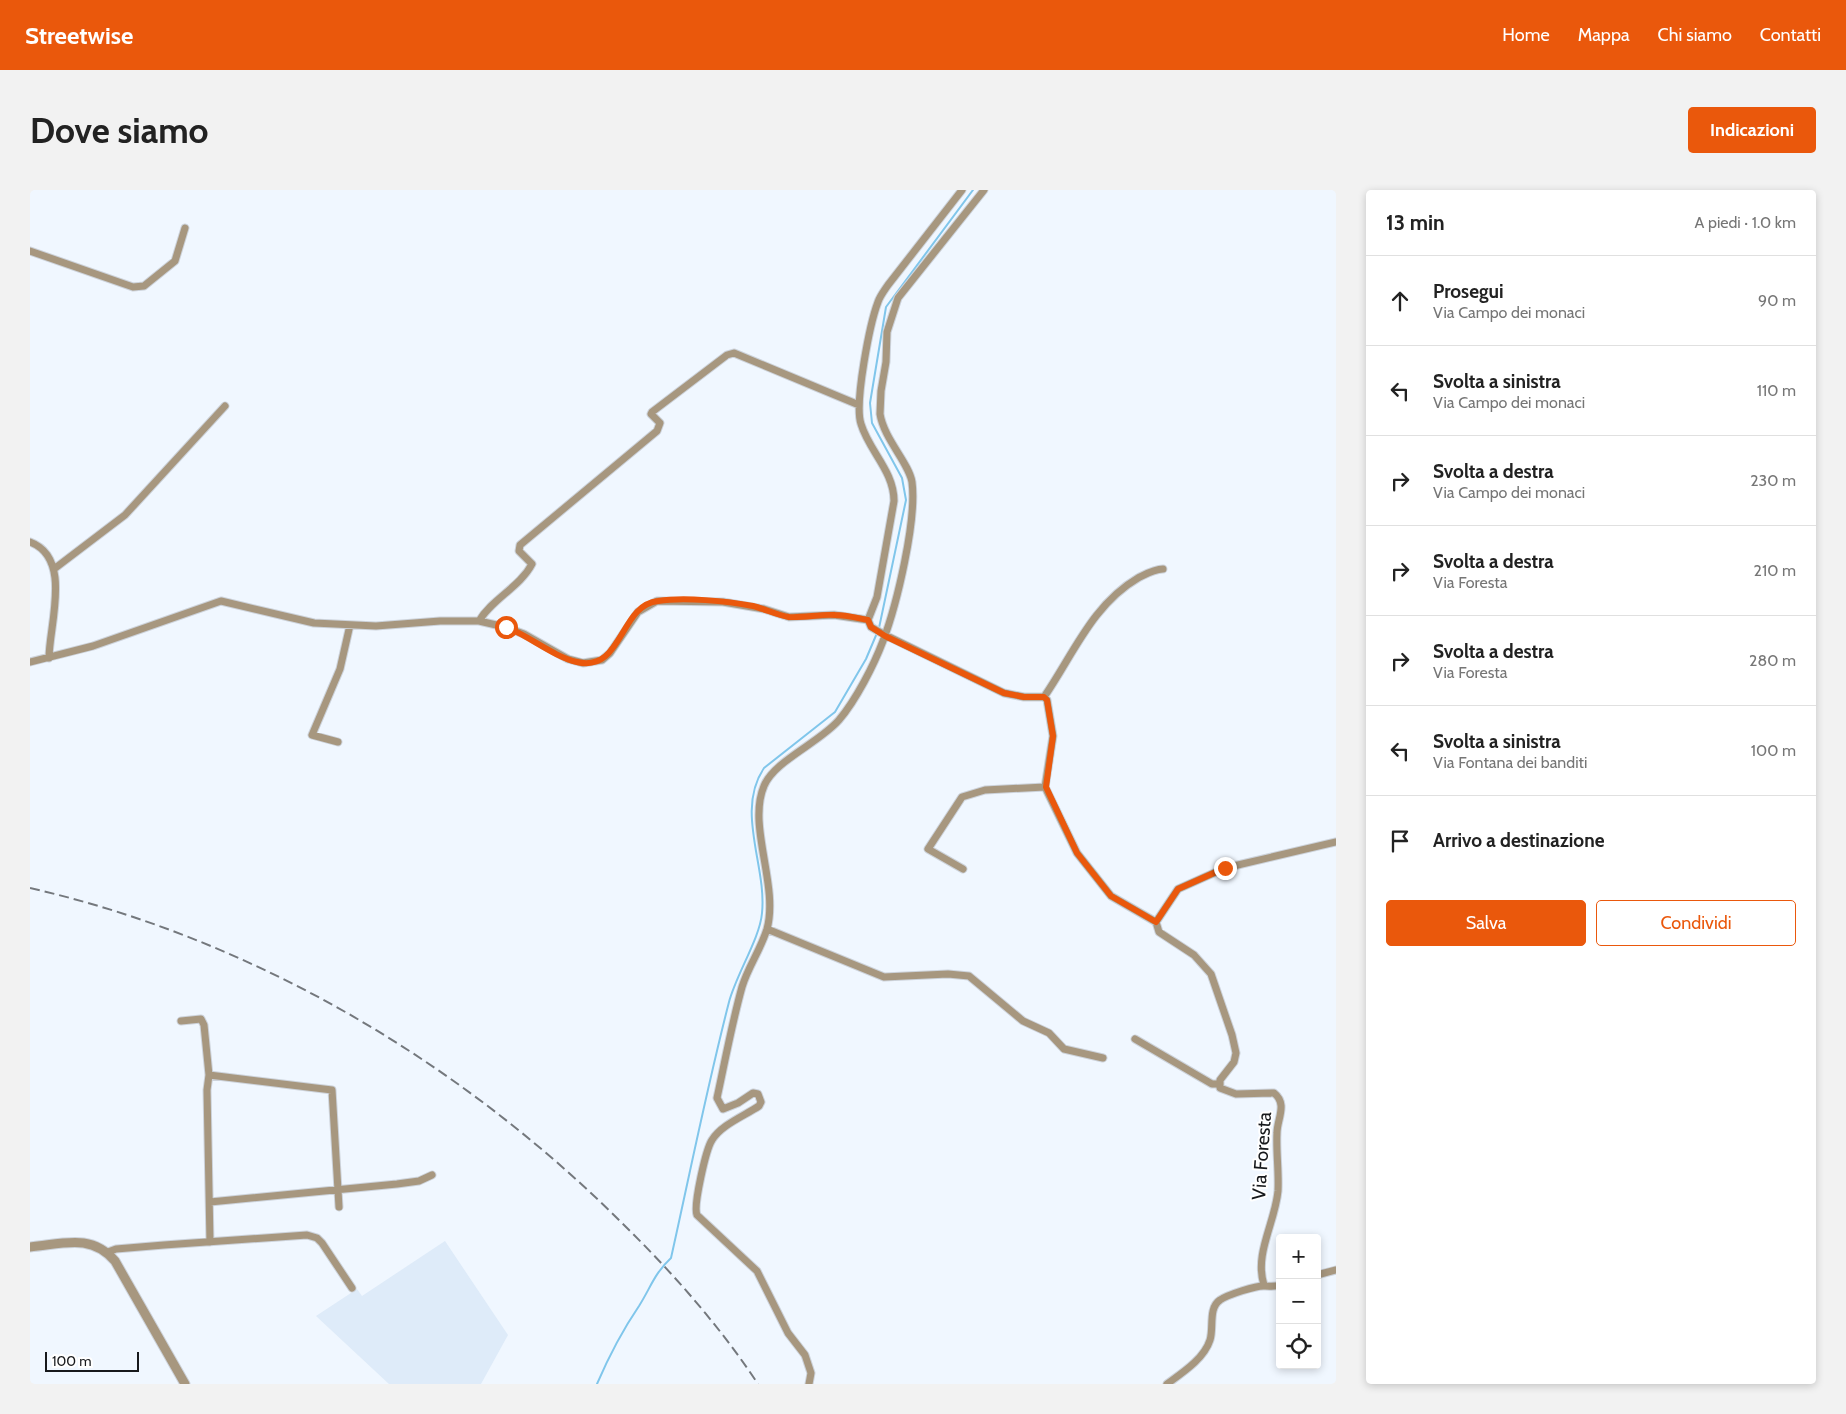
<!DOCTYPE html>
<html lang="it">
<head>
<meta charset="utf-8">
<style>
  body { margin:0; font-family:Cabin,sans-serif; background:#f2f2f2; color:#222 }
  .controls { position:absolute; right:15px; bottom:15px; display:grid; overflow:hidden; border-radius:5px; box-shadow:0 2px 8px #0003 }
  .controls button { width:45px; height:45px; display:grid; place-items:center; padding:0; border:0; border-bottom:1px solid #e0e0e0; background:#fff; color:#222; font:25px sans-serif }
  .scale { position:absolute; left:15px; bottom:12px; width:94px; box-sizing:border-box; padding-left:5px; border:2px solid #17191c; border-top:0; font-size:14px; line-height:18px; white-space:nowrap; color:#17191c; -webkit-text-stroke:4px #fff; paint-order:stroke }
  .stop { position:absolute; width:15px; height:15px; margin:-11px; border:4px solid #ea580c; border-radius:50%; background:#fff }
  .stop.end { background:#ea580c; border-color:#fff; box-shadow:0 1px 5px #0008 }
  .list { margin:0; padding:0; list-style:none }
  h2 { display:flex; justify-content:space-between; align-items:center; height:65px; margin:0; padding:0 20px; font-size:21px }
  h2 small { font-size:16px; font-weight:400; color:#767676 }
  .list li { display:grid; grid-template-columns:32px 1fr auto; gap:15px; align-items:center; box-sizing:border-box; height:90px; padding:0 20px; border-top:1px solid #e0e0e0 }
  .list b { display:block; font-size:19px; white-space:nowrap }
  .list p { margin:0; font-size:16px; white-space:nowrap; color:#767676 }
  .list em { font-size:16px; font-style:normal; color:#767676 }
  .actions { display:flex; gap:10px; padding:15px 20px }
  .actions a { flex:1; padding:11px 0; border:1px solid #ea580c; border-radius:5px; text-align:center; font-size:18px; color:#ea580c }
  .actions .main { background:#ea580c; color:#fff }
  .icon { flex:none; width:28px; height:28px; fill:none; stroke:currentColor; stroke-width:2; stroke-linecap:round; stroke-linejoin:round }
  .map { position:relative; flex:none; width:1306px; height:1194px; overflow:hidden; border-radius:5px }
  header { display:flex; align-items:center; gap:30px; box-sizing:border-box; height:70px; padding:0 25px; background:#ea580c; color:#fff }
  header strong { font-size:24px }
  nav { display:flex; gap:28px; margin-inline-start:auto; font-size:18px }
  .intro { display:flex; align-items:center; justify-content:space-between; box-sizing:border-box; height:120px; padding:0 30px }
  h1 { margin:0; font-size:35px }
  .button { padding:12px 22px; border-radius:5px; background:#ea580c; color:#fff; font-size:18px; font-weight:700 }
  main { display:flex; gap:30px; padding:0 30px }
  aside { flex:1; background:#fff; border-radius:5px; box-shadow:0 2px 8px #0003 }
  .map>svg:first-child { display:block }
</style>
</head>
<body>
<header>
<strong>Streetwise</strong>
<nav><a>Home</a><a>Mappa</a><a>Chi siamo</a><a>Contatti</a></nav>
</header>
<div class="intro"><h1>Dove siamo</h1><a class="button">Indicazioni</a></div>
<main>
<div class="map">
<svg width="1306" height="1194" viewBox="0 0 1306 1194">
  <rect width="100%" height="100%" fill="#f0f7ff"/>
  <path fill="#deebf9" d="M415 1051 478 1145 451 1194H359L286 1126 327 1099 332 1106Z"/>
  <g fill="none" stroke-linecap="round" stroke-linejoin="round">
    <path stroke="#80c6eb" stroke-width="2" d="M849 438 876 310 872 288 842 233 840 213 856 117 943 0
      M567 1194C579 1166 592 1141 609 1116 621 1097 624 1084 641 1068 660 983 677 897 699 812 706 785 730 748 732 723 737 676 705 621 734 578L805 522 836 469 847 443"/>
    <defs>
      <path id="minor" d="M0 61 103 97 114 96 145 71 155 38
        M0 352C43 368 19 435 19 468
        M24 379 95 325 195 216
        M838 430 841 437 855 445 974 503 994 507H1014L1017 510 1023 546 1015 597 1047 663 1081 706 1126 732 1129 742 1164 765 1181 784 1202 845 1206 863 1204 872 1190 890V898L1206 904 1244 903C1258 914 1247 929 1247 943 1246 962 1249 981 1248 1001 1245 1033 1224 1064 1234 1095
        M838 430 847 407 864 311C864 281 839 261 831 234 824 213 840 133 848 112 850 106 854 101 858 95L932 0
        M449 431C462 409 490 397 502 374L489 361 490 355 627 241 630 233 621 224 622 222 697 165 704 163 829 215
        M0 472 63 456 191 411 284 433 346 436 410 431H449L475 437 494 444 538 469 553 473 572 470 580 463 608 422 627 411 693 412 734 419 759 427 804 425 838 430
        M1014 507C1043 465 1062 415 1108 388 1116 384 1124 379 1133 379
        M308 552 282 545 310 479 320 435
        M933 679 898 659 932 607 955 600 1015 597
        M1126 732 1148 699 1195 678 1306 652
        M737 739 854 787 918 784 939 786 993 831 1019 843 1034 859 1073 868
        M151 831 171 829 174 835 179 885 177 900 180 1052
        M1105 849 1182 894H1189
        M179 885 302 900 309 1017
        M180 1012 367 994 389 991 402 985
        M78 1062 86 1059 134 1055 277 1045 287 1048 292 1053 322 1098
        M1287 1085 1306 1080
        M779 1194 781 1183 775 1165 758 1143 727 1081 667 1025C663 1016 676 959 682 950 691 935 714 926 729 916L731 912 728 904 723 903 708 913 693 919 687 908C695 871 702 833 712 797 718 777 731 759 737 739 749 695 717 636 734 596 744 571 789 553 809 530 826 510 844 475 853 451 867 414 887 330 882 292 879 273 854 249 850 224L851 201 856 172 857 142 868 108 954 0
        M1137 1194C1152 1183 1174 1169 1180 1150 1184 1138 1178 1118 1190 1110 1197 1105 1227 1095 1235 1096 1241 1096 1244 1097 1250 1095"/>
      <path id="tertiary" d="M0 1057C33 1054 61 1043 85 1071L155 1194"/>
    </defs>
    <use href="#minor" stroke="#cdd3db" stroke-width="9"/>
    <use href="#tertiary" stroke="#cdd3db" stroke-width="11"/>
    <use href="#minor" stroke="#a7977f" stroke-width="7"/>
    <use href="#tertiary" stroke="#a7977f" stroke-width="9"/>
    <path stroke="#74787d" stroke-width="2" stroke-dasharray="10 5" stroke-linecap="butt" d="M0 698C223 749 429 871 591 1032 641 1081 689 1135 728 1194"/>
  </g>
  <g fill="none" stroke-linecap="round" stroke-linejoin="round">
    <path stroke="#ea580c" stroke-width="6" d="M476 437C499 446 524 467 547 472 593 483 589 415 628 411 654 407 697 411 723 416 735 419 747 425 759 427 774 428 790 424 805 425 816 425 827 428 838 430L841 437 855 446 974 503 994 507H1014L1017 510 1023 546 1016 597 1047 663 1081 706 1126 732 1148 699 1195 678"/>
  </g>
  <g text-anchor="middle" stroke-width="4" stroke-linejoin="round" paint-order="stroke">
    <g font-size="19" fill="#17191c" stroke="#fff">
      <text transform="translate(1231 966) rotate(-86)" y="7">Via Foresta</text>
    </g>
  </g>
</svg>
<div class="controls">
<button>+</button>
<button>−</button>
<button><svg class="icon" aria-label="locate" viewBox="0 0 24 24"><circle cx="12" cy="12" r="6"/><path d="M12 2v4M12 18v4M2 12h4M18 12h4"/></svg></button>
</div>
<div class="scale">100 m</div>
<div class="stop" style="left:476px;top:437px"></div>
<div class="stop end" style="left:1195px;top:678px"></div>
</div>
<aside>
<h2>13 min<small>A piedi · 1.0 km</small></h2>
<ul class="list">
<li><svg class="icon" aria-label="ahead" viewBox="0 0 24 24"><path d="M12 20V5M6 11l6-6 6 6"/></svg><div><b>Prosegui</b><p>Via Campo dei monaci</p></div><em>90 m</em></li>
<li><svg class="icon" aria-label="left" viewBox="0 0 24 24"><path d="M17 20v-9H6M10 6l-5 5 5 5"/></svg><div><b>Svolta a sinistra</b><p>Via Campo dei monaci</p></div><em>110 m</em></li>
<li><svg class="icon" aria-label="right" viewBox="0 0 24 24"><path d="M7 20v-9h11M14 6l5 5-5 5"/></svg><div><b>Svolta a destra</b><p>Via Campo dei monaci</p></div><em>230 m</em></li>
<li><svg class="icon" aria-label="right" viewBox="0 0 24 24"><path d="M7 20v-9h11M14 6l5 5-5 5"/></svg><div><b>Svolta a destra</b><p>Via Foresta</p></div><em>210 m</em></li>
<li><svg class="icon" aria-label="right" viewBox="0 0 24 24"><path d="M7 20v-9h11M14 6l5 5-5 5"/></svg><div><b>Svolta a destra</b><p>Via Foresta</p></div><em>280 m</em></li>
<li><svg class="icon" aria-label="left" viewBox="0 0 24 24"><path d="M17 20v-9H6M10 6l-5 5 5 5"/></svg><div><b>Svolta a sinistra</b><p>Via Fontana dei banditi</p></div><em>100 m</em></li>
<li><svg class="icon" aria-label="arrive" viewBox="0 0 24 24"><path d="M6 21V4h12l-3 4 3 4H6"/></svg><div><b>Arrivo a destinazione</b></div></li>
</ul>
<div class="actions"><a class="main">Salva</a><a>Condividi</a></div>
</aside>
</main>
</body>
</html>
